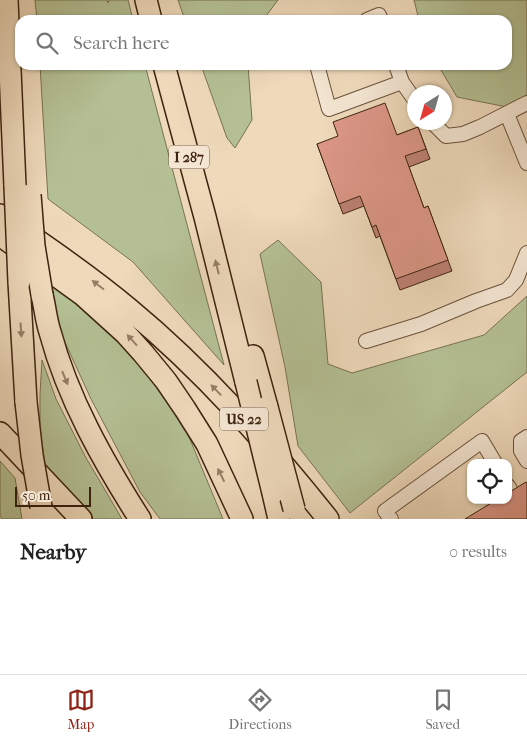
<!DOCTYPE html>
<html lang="en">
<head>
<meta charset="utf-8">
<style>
  body { margin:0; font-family:"IM FELL French Canon",serif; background:#f2f2f2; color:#222 }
  .controls { position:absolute; right:15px; bottom:15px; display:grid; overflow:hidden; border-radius:10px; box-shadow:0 1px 4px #0004 }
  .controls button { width:45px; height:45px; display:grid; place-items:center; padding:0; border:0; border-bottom:1px solid #e0e0e0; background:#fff; color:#222; font:25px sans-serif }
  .compass { position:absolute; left:407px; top:85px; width:45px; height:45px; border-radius:50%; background:#fff; box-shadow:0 1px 4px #0004; rotate:217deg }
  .scale { position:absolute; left:15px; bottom:12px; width:76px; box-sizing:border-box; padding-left:5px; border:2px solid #3e240f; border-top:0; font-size:14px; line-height:18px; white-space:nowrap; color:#3e240f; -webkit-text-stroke:4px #f4e6d3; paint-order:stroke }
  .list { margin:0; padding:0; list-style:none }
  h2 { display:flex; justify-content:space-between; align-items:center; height:65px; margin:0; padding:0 20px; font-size:21px }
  h2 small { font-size:16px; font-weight:400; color:#767676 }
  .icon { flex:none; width:28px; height:28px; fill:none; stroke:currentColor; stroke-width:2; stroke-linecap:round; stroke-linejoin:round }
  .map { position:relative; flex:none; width:527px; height:519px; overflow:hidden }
  .search { position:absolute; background:#fff; box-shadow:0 1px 4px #0004; left:15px; right:15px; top:15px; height:55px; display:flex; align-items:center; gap:12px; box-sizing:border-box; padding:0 18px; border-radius:15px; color:#767676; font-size:19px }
  .sheet { height:155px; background:#fff }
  nav { display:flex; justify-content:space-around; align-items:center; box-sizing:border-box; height:70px; border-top:1px solid #e0e0e0; background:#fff; font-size:14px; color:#767676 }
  nav a { display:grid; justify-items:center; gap:2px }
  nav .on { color:#8f2418 }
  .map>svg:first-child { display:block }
</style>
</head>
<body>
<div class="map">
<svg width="527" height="519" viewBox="0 0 527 519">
  <rect width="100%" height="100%" fill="#eed9bb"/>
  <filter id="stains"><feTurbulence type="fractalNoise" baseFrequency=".004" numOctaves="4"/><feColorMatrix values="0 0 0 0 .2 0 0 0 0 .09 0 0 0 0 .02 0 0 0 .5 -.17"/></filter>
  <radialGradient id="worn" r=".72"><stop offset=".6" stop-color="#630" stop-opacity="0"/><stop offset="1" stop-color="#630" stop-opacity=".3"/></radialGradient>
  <path fill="#b4c094" stroke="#797252" d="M35 0H107L108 3 109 0H128L133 20H37Z
    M178 0H278L263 20H185Z
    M414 0H527V111L457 97 438 65H507V20H419Z
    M40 65H145L224 365 133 262 48 199Z
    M201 65H248L252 120 235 148 227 138Z
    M278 240 321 282 328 364 352 373 484 335 527 296V372L350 513 298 446 285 367 260 254Z
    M52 279 75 297 137 360 187 432 223 519H160L140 492 91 399 52 314 47 285Z
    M42 360 56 399 85 456 122 519H89L46 472 40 429V394Z
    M0 461 15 478 22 519H2L0 516Z"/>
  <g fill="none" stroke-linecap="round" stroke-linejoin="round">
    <defs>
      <path id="minor" d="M367 20 379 15 381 20
        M317 65 329 109 402 82
        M396 65 402 82 414 99
        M507 114 527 163
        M432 122 446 136 463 134 480 127 527 103
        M366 341 421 324 476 301 507 290 516 280 527 253
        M527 437 521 441V451L527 461
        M508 486 512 493
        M391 519 385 511 482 441 495 463"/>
      <path id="highway" d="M7 0 15 186
        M146 0 151 20
        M164 65 205 217 246 382
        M0 215C44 245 88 275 129 309 204 371 268 444 328 519
        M0 235 83 295 125 333 143 353 166 381 185 409 207 444 242 519
        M19 282 26 402
        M42 295C45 307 46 320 50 332 68 399 103 461 140 519
        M253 356 267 407
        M0 433 81 519
        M273 493 279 519"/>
    </defs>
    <use href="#minor" stroke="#6a513a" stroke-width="16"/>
    <use href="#highway" stroke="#3e240f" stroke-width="24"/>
    <use href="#minor" stroke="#f4e6d3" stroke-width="14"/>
    <use href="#highway" stroke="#eed9bb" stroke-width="21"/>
    <defs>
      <path id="highway-bridge" d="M15 186 19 282
        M30 195 34 246 42 295
        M246 382 273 493
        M26 402 32 455 41 507
        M267 407 294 509"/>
    </defs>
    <use href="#highway-bridge" stroke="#3e240f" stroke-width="24" stroke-linecap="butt"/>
    <use href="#highway-bridge" stroke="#eed9bb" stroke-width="21"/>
  </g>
  <path fill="#bd8174" stroke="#3e240f" d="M418 127 430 159 409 167 424 208 428 206 452 271 400 290 380 236 376 238 364 206 343 214 317 144 397 135Z"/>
  <path fill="#dc9687" stroke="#3e240f" d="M385 103 397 135 418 127 426 149 405 156 424 208 428 206 448 260 396 279 376 225 372 227 360 196 339 204 317 144 338 136 333 122Z
    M526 482 527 484V519H465L496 500H508V493Z"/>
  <defs><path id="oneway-solid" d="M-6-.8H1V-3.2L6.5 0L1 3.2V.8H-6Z" transform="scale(1.25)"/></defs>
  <g fill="#967e65">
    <use href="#oneway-solid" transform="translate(217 267) rotate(-104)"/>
    <use href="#oneway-solid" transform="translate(98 285) rotate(-143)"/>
    <use href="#oneway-solid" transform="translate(21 330) rotate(86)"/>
    <use href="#oneway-solid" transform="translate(132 340) rotate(-132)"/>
    <use href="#oneway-solid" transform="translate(65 378) rotate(67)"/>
    <use href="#oneway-solid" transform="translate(216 390) rotate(-134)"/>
    <use href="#oneway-solid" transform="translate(221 475) rotate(-116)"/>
  </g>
  <g text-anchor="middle" stroke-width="4.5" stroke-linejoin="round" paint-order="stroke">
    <g fill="#f4e6d3" stroke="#755e4a" stroke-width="1">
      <rect x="169" y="145.5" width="40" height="23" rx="4"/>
      <rect x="220" y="407.5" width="48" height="23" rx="4"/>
    </g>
    <g font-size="14" font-weight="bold" fill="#3e240f">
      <text x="189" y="162">I 287</text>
      <text x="244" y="424">US 22</text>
    </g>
  </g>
  <rect width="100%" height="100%" filter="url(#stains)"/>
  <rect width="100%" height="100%" fill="url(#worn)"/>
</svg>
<div class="controls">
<button><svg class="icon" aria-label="locate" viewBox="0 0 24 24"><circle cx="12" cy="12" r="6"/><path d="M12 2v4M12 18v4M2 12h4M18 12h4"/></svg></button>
</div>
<svg class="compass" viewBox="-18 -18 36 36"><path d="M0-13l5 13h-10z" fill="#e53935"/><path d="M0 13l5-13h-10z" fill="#767676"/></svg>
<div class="scale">50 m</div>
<div class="search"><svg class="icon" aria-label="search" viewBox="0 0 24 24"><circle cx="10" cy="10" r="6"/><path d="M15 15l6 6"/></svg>Search here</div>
</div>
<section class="sheet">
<h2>Nearby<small>0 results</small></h2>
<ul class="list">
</ul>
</section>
<nav>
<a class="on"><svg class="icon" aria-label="map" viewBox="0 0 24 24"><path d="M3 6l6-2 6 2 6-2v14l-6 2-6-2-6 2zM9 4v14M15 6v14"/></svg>Map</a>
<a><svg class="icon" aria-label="directions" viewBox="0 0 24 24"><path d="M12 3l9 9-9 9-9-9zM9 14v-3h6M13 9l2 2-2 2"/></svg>Directions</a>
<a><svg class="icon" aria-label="saved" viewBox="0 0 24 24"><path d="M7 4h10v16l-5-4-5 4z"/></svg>Saved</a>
</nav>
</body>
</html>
